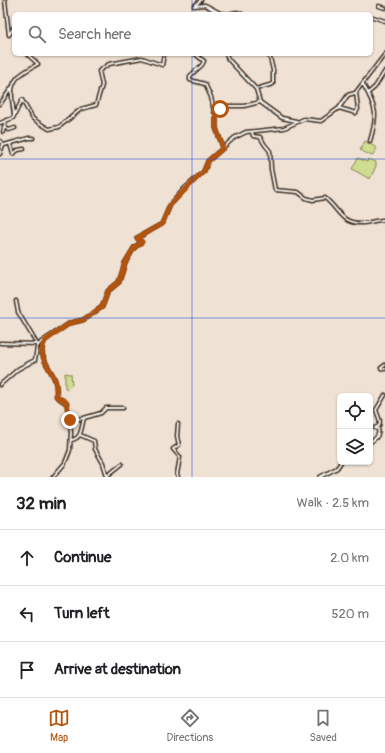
<!DOCTYPE html>
<html lang="en">
<head>
<meta charset="utf-8">
<style>
  body { margin:0; font-family:Pangolin,sans-serif; background:#f6f6f6; color:#202124 }
  .controls { position:absolute; right:12px; bottom:12px; display:grid; overflow:hidden; border-radius:6px; box-shadow:0 1px 3px #0004 }
  .controls button { width:36px; height:36px; display:grid; place-items:center; padding:0; border:0; border-bottom:1px solid #e0e0e0; background:#fff; color:#202124; font:20px sans-serif }
  .stop { position:absolute; width:12px; height:12px; margin:-9px; border:3px solid #b45309; border-radius:50%; background:#fff }
  .stop.end { background:#b45309; border-color:#fff; box-shadow:0 1px 4px #0008 }
  .list { margin:0; padding:0; list-style:none }
  h2 { display:flex; justify-content:space-between; align-items:center; height:52px; margin:0; padding:0 16px; font-size:17px }
  h2 small { font-size:13px; font-weight:400; color:#757577 }
  .list li { display:grid; grid-template-columns:26px 1fr auto; gap:12px; align-items:center; box-sizing:border-box; height:56px; padding:0 16px; border-top:1px solid #e0e0e0 }
  .list b { display:block; font-size:15px; white-space:nowrap }
  .list em { font-size:13px; font-style:normal; color:#757577 }
  .icon { flex:none; width:22px; height:22px; fill:none; stroke:currentColor; stroke-width:2; stroke-linecap:round; stroke-linejoin:round }
  .map { position:relative; flex:none; width:385px; height:477px; overflow:hidden }
  .search { position:absolute; background:#fff; box-shadow:0 1px 3px #0004; left:12px; right:12px; top:12px; height:44px; display:flex; align-items:center; gap:10px; box-sizing:border-box; padding:0 14px; border-radius:6px; color:#757577; font-size:15px }
  .sheet { height:220px; background:#fff }
  nav { display:flex; justify-content:space-around; align-items:center; box-sizing:border-box; height:56px; border-top:1px solid #e0e0e0; background:#fff; font-size:11px; color:#757577 }
  nav a { display:grid; justify-items:center; gap:2px }
  nav .on { color:#b45309 }
  .map>svg:first-child { display:block }
</style>
</head>
<body>
<div class="map">
<svg width="385" height="477" viewBox="0 0 385 477">
  <rect width="100%" height="100%" fill="#efe2d4"/>
  <filter id="ink" filterUnits="userSpaceOnUse"><feTurbulence type="fractalNoise" baseFrequency=".025" numOctaves="2"/><feDisplacementMap in="SourceGraphic" scale="8" xChannelSelector="R" yChannelSelector="G"/><feConvolveMatrix kernelMatrix="1 2 1 2 8 2 1 2 1" color-interpolation-filters="sRGB"/></filter>
  <g filter="url(#ink)">
    <path fill="#cedd90" stroke="#848457" d="M365 141 377 148 372 156 360 150Z
      M358 158 367 162 368 159 376 162V166L370 179 352 169Z
      M65 373 71 374 72 385 68 389 65 388Z"/>
    <g fill="none" stroke-linecap="round" stroke-linejoin="round">
      <defs>
        <path id="minor" d="M5 0 9 35 14 27
          M201 0 194 6 205 5 220 13 226 14
          M379 6 385 8
          M228 14 237 12 242 14
          M373 17 385 21
          M195 54 204 61 202 65 190 76V80L205 84 211 97 214 112H216L226 106H244L260 102 282 118 296 121
          M226 54 228 59 256 89 260 102
          M363 84C377 109 378 114 370 141
          M256 89 273 84V70L269 54
          M368 93 375 87 385 71
          M0 104 12 87
          M339 108 348 95 355 93
          M216 112V128L223 148
          M14 116C14 110 12 104 12 97 10 77 24 72 38 64L27 54
          M0 123 13 118 22 100 33 119 49 129 59 127 81 109 96 105 102 85 99 71 109 64 142 58 162 65 164 54
          M4 127 9 130 15 128
          M3 132 6 120
          M252 132 253 136 260 137 265 145 270 151 271 169 275 190 298 192 306 198 313 200 325 198C340 210 340 224 363 223 371 223 377 219 385 220
          M0 141 4 145 29 138H33
          M10 144 13 154 18 150 24 149
          M0 154 3 145
          M16 301 18 312 37 344
          M44 342C37 354 49 366 54 378 57 384 56 391 57 397L67 404 71 432 70 450 65 463 53 477
          M0 343 37 344
          M385 365 381 368 385 369
          M0 385 18 369 35 360 37 347 41 342 70 323 83 320 102 307 108 291 119 282 125 263 134 248 141 242 137 238 162 224 170 205 185 188 204 171 208 161 234 138 246 132 284 128 304 119 321 121 339 108 356 113 358 109 356 92 385 54
          M70 420 84 418 101 413 106 408H123
          M178 424 177 436 179 445 173 449 180 457 177 474 178 477
          M80 435 94 441 95 449 103 463 107 476 122 464
          M71 440C82 439 81 428 84 418
          M370 442C375 439 380 436 378 429L375 428 379 426 380 421 376 410 385 395
          M320 477 337 468 341 462"/>
      </defs>
      <use href="#minor" stroke="#3b2a1e" stroke-width="5"/>
      <use href="#minor" stroke="#f6f6f2" stroke-width="2"/>
    </g>
  </g>
  <g fill="none" stroke-linecap="round" stroke-linejoin="round" filter="url(#ink)">
    <path stroke="#b45309" stroke-width="5" d="M70 420 66 402 56 396C56 390 57 385 55 380 50 367 36 355 45 341L70 323 83 320 102 307 108 291 119 282 125 263 134 248 142 242 137 238 162 224 170 205 204 171 208 161 223 148 216 128V112L220 109"/>
  </g>
  <path fill="none" stroke="#1d4ed8" stroke-width="1" stroke-opacity="0.55" d="M192 0V14M192 54V477M0 159H385M0 318H385"/>
</svg>
<div class="controls">
<button><svg class="icon" aria-label="locate" viewBox="0 0 24 24"><circle cx="12" cy="12" r="6"/><path d="M12 2v4M12 18v4M2 12h4M18 12h4"/></svg></button>
<button><svg class="icon" aria-label="layers" viewBox="0 0 24 24"><path d="M12 4l9 5-9 5-9-5zM3 14l9 5 9-5"/></svg></button>
</div>
<div class="stop" style="left:220px;top:109px"></div>
<div class="stop end" style="left:70px;top:420px"></div>
<div class="search"><svg class="icon" aria-label="search" viewBox="0 0 24 24"><circle cx="10" cy="10" r="6"/><path d="M15 15l6 6"/></svg>Search here</div>
</div>
<section class="sheet">
<h2>32 min<small>Walk · 2.5 km</small></h2>
<ul class="list">
<li><svg class="icon" aria-label="ahead" viewBox="0 0 24 24"><path d="M12 20V5M6 11l6-6 6 6"/></svg><div><b>Continue</b></div><em>2.0 km</em></li>
<li><svg class="icon" aria-label="left" viewBox="0 0 24 24"><path d="M17 20v-9H6M10 6l-5 5 5 5"/></svg><div><b>Turn left</b></div><em>520 m</em></li>
<li><svg class="icon" aria-label="arrive" viewBox="0 0 24 24"><path d="M6 21V4h12l-3 4 3 4H6"/></svg><div><b>Arrive at destination</b></div></li>
</ul>
</section>
<nav>
<a class="on"><svg class="icon" aria-label="map" viewBox="0 0 24 24"><path d="M3 6l6-2 6 2 6-2v14l-6 2-6-2-6 2zM9 4v14M15 6v14"/></svg>Map</a>
<a><svg class="icon" aria-label="directions" viewBox="0 0 24 24"><path d="M12 3l9 9-9 9-9-9zM9 14v-3h6M13 9l2 2-2 2"/></svg>Directions</a>
<a><svg class="icon" aria-label="saved" viewBox="0 0 24 24"><path d="M7 4h10v16l-5-4-5 4z"/></svg>Saved</a>
</nav>
</body>
</html>
